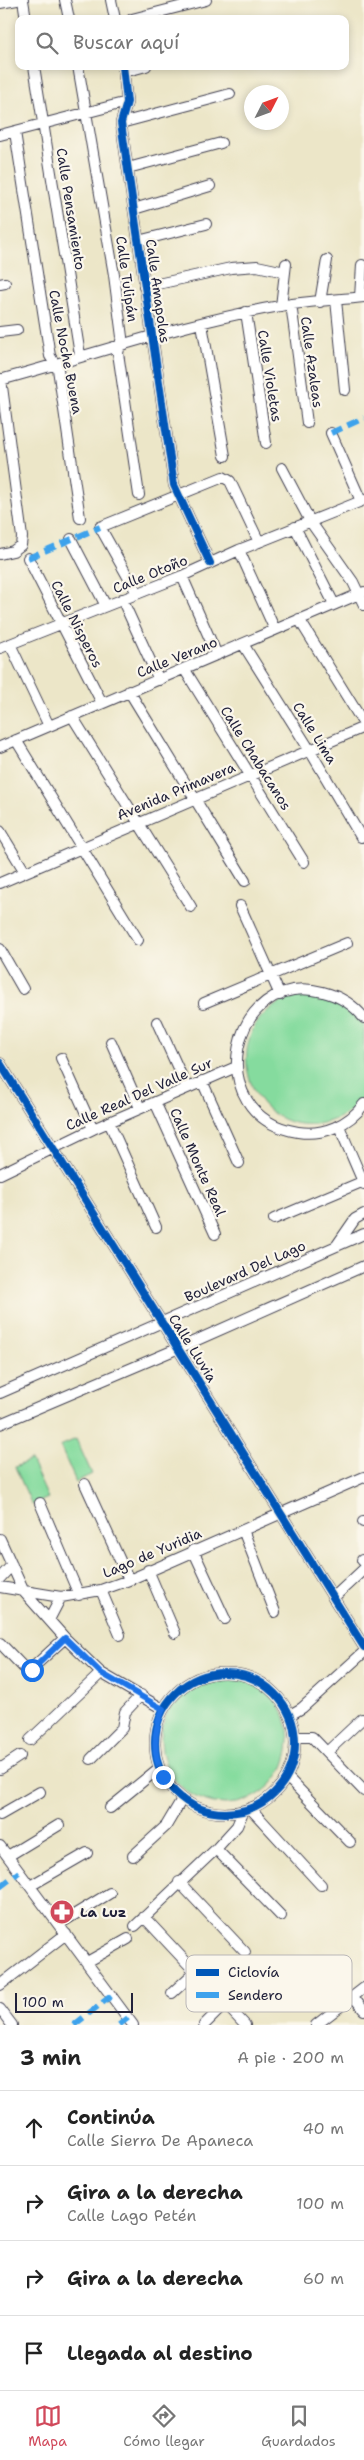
<!DOCTYPE html>
<html lang="es">
<head>
<meta charset="utf-8">
<style>
  body { margin:0; font-family:"Shantell Sans",sans-serif; background:#f6f6f6; color:#222 }
  .compass { position:absolute; left:244px; top:85px; width:45px; height:45px; border-radius:50%; background:#fff; box-shadow:0 2px 8px #0003; rotate:48deg }
  .scale { position:absolute; left:15px; bottom:12px; width:118px; box-sizing:border-box; padding-left:5px; border:2px solid #22223b; border-top:0; font-size:14px; line-height:18px; white-space:nowrap; color:#22223b; -webkit-text-stroke:4px #fbf7ec; paint-order:stroke }
  .stop { position:absolute; width:15px; height:15px; margin:-11px; border:4px solid #1a73e8; border-radius:50%; background:#fff }
  .stop.end { background:#1a73e8; border-color:#fff; box-shadow:0 1px 5px #0008 }
  .list { margin:0; padding:0; list-style:none }
  h2 { display:flex; justify-content:space-between; align-items:center; height:65px; margin:0; padding:0 20px; font-size:21px }
  h2 small { font-size:16px; font-weight:400; color:#767676 }
  .list li { display:grid; grid-template-columns:32px 1fr auto; gap:15px; align-items:center; box-sizing:border-box; height:75px; padding:0 20px; border-top:1px solid #e0e0e0 }
  .list b { display:block; font-size:19px; white-space:nowrap }
  .list p { margin:0; font-size:16px; white-space:nowrap; color:#767676 }
  .list em { font-size:16px; font-style:normal; color:#767676 }
  .icon { flex:none; width:28px; height:28px; fill:none; stroke:currentColor; stroke-width:2; stroke-linecap:round; stroke-linejoin:round }
  .map { position:relative; flex:none; width:364px; height:2025px; overflow:hidden }
  .search { position:absolute; background:#fff; box-shadow:0 2px 8px #0003; left:15px; right:15px; top:15px; height:55px; display:flex; align-items:center; gap:12px; box-sizing:border-box; padding:0 18px; border-radius:10px; color:#767676; font-size:19px }
  .sheet { height:365px; background:#fff }
  nav { display:flex; justify-content:space-around; align-items:center; box-sizing:border-box; height:70px; border-top:1px solid #e0e0e0; background:#fff; font-size:14px; color:#767676 }
  nav a { display:grid; justify-items:center; gap:2px }
  nav .on { color:#d1495b }
  .map>svg:first-child { display:block }
</style>
</head>
<body>
<div class="map">
<svg width="364" height="2025" viewBox="0 0 364 2025">
  <rect width="100%" height="100%" fill="#fbf7ec"/>
  <filter id="ink" filterUnits="userSpaceOnUse"><feTurbulence type="fractalNoise" baseFrequency=".02" numOctaves="2"/><feDisplacementMap in="SourceGraphic" scale="10" xChannelSelector="R" yChannelSelector="G"/><feConvolveMatrix kernelMatrix="1 2 1 2 8 2 1 2 1" color-interpolation-filters="sRGB"/></filter>
  <filter id="wash" filterUnits="userSpaceOnUse"><feTurbulence type="fractalNoise" baseFrequency=".0096" numOctaves="4" result="noise"/><feDisplacementMap in="SourceGraphic" scale="20" xChannelSelector="R" yChannelSelector="G"/><feGaussianBlur stdDeviation="1.12" result="paint"/><feColorMatrix in="noise" values="0 0 0 0 0 0 0 0 0 0 0 0 0 0 0 0 0 1.4 0 .05"/><feComposite in="paint" operator="in"/></filter>
  <g filter="url(#wash)">
    <rect width="100%" height="100%" fill="#ece6c8"/>
    <path fill="#85db9e" stroke="#547e6c" d="M304 995C328 996 349 1004 364 1024 364 1037 364 1088 363 1096 359 1108 342 1117 330 1121 243 1148 208 1011 304 995Z
      M76 1439 92 1474 76 1482 60 1446Z
      M31 1460 48 1498 32 1505 15 1467Z
      M161 1740a64 64 0 1 1 128 0a64 64 0 1 1-128 0Z"/>
  </g>
  <g filter="url(#ink)">
    <g fill="none" stroke-linecap="round" stroke-linejoin="round">
      <defs>
        <path id="minor" d="M23 0 26 19
          M65 0 69 19
          M111 0 115 19
          M0 3 17 0
          M132 19 206 0
          M34 66 80 355
          M78 66 114 275 122 337 118 353 139 495
          M123 66 127 102 121 123 174 485 210 563
          M124 72 146 66
          M121 123 230 94
          M15 132 50 356 58 369 80 518
          M0 135 127 102
          M128 168 221 143
          M134 209 210 186
          M138 241 206 224
          M0 284 5 283
          M144 287 231 268 257 266 285 272
          M360 297 362 265
          M336 300 345 390
          M320 302 327 260
          M291 304 307 423
          M281 306 286 264
          M246 312 266 443
          M202 324 225 456
          M0 332 17 330
          M0 380C93 355 185 322 280 306 308 301 336 300 364 297
          M331 433 361 501
          M282 468 310 521 353 582 364 605
          M295 527 334 604
          M71 539 106 606
          M239 550 275 630
          M0 554 13 551 21 545 22 537 1 379
          M28 558 102 703
          M182 576 217 655
          M137 593 100 527 223 477 230 481 259 542
          M122 599 159 680
          M299 619 364 724
          M10 644 49 726
          M243 644 309 749 361 837
          M0 648 182 576 239 550 364 500
          M185 670 304 862
          M129 691 245 881
          M72 716 191 907
          M16 740 138 940
          M0 747 364 592
          M0 831 25 872
          M0 883 364 727
          M240 906 280 995
          M0 949 23 989
          M204 1003 347 943
          M364 1018C354 1005 339 996 323 992 230 968 199 1117 298 1132 323 1136 349 1125 364 1104
          M157 1022 187 1088
          M111 1042 140 1108
          M61 1058 93 1129
          M0 1063 364 1647
          M202 1081 239 1163
          M155 1102 215 1234
          M109 1122 156 1227
          M339 1126 364 1184
          M0 1174 93 1129 236 1067
          M274 1219 364 1181
          M337 1245 355 1219 364 1214
          M0 1393 364 1234
          M0 1424 179 1348 364 1266
          M85 1484 129 1580
          M40 1503 79 1595
          M363 1522H364
          M243 1530 275 1612
          M0 1539 24 1592 65 1638 101 1673 163 1709
          M193 1550 225 1619
          M362 1560 364 1562
          M148 1570 175 1633
          M0 1578 12 1565
          M0 1587 61 1597 101 1590 129 1580 364 1477
          M101 1590 120 1635
          M333 1598 364 1569
          M49 1620 61 1597
          M0 1643 28 1672 65 1638
          M155 1743a70 70 0 1 1 140 0a70 70 0 1 1-140 0Z
          M290 1715 302 1708 364 1652
          M296 1737H312L364 1791
          M30 1740 101 1673
          M327 1752 362 1719
          M91 1759 122 1728 125 1712 141 1695
          M0 1769 20 1756
          M287 1777 350 1842
          M110 1808 159 1768
          M251 1809 321 1885
          M0 1815 40 1792
          M0 1846 133 2025
          M216 1849 281 1916
          M8 1856 59 1825
          M133 1856 166 1826 182 1799
          M179 1882 245 1952
          M30 1886 87 1853
          M144 1917 245 2025
          M59 1924 110 1893
          M135 1926 216 1849 237 1826 243 1812
          M87 1962 128 1939
          M0 1985 66 1934
          M172 1993 195 1972
          M354 1997 364 2010
          M0 2009 12 2025
          M204 2025 225 2004
          M316 2025 364 1988"/>
      </defs>
      <use href="#minor" stroke="#403f50" stroke-width="12"/>
      <use href="#minor" stroke="#fff" stroke-width="10"/>
      <path stroke="#3ea2ec" stroke-width="6" stroke-dasharray="12 6" stroke-linecap="butt" d="M331 433 364 418
        M28 558 100 527
        M0 1887 19 1872
        M74 2025 111 1996
        M119 2025 128 2018"/>
      <defs>
        <path id="cycleway" d="M123 66 127 102 121 123 174 485 210 563
          M0 1063 364 1647
          M155 1743a70 70 0 1 1 140 0a70 70 0 1 1-140 0Z"/>
      </defs>
      <use href="#cycleway" stroke="#fbf7ec" stroke-width="11"/>
      <use href="#cycleway" stroke="#0057b8" stroke-width="8"/>
    </g>
  </g>
  <g fill="none" stroke-linecap="round" stroke-linejoin="round" filter="url(#ink)">
    <path stroke="#1a73e8" stroke-width="6" d="M32 1670 65 1638 101 1673 163 1709C153 1732 152 1754 163 1777"/>
  </g>
  <defs>
    <symbol id="pharmacy-disc" viewBox="-11 -11 22 22"><circle r="9.5" fill="#d1495b" stroke="#fbf7ec"/><path d="M-2-6h4v4h4v4h-4v4h-4v-4h-4v-4h4Z" fill="#fff"/></symbol>
  </defs>
  <g fill-rule="evenodd">
    <use href="#pharmacy-disc" x="48" y="1898" width="28" height="28"/>
  </g>
  <g text-anchor="middle" stroke-width="4.5" stroke-linejoin="round" paint-order="stroke">
    <g font-size="14" fill="#22223b" stroke="#fbf7ec">
      <text transform="translate(71 209) rotate(81)" y="5">Calle Pensamiento</text>
      <text transform="translate(127 279) rotate(82)" y="5">Calle Tulipán</text>
      <text transform="translate(158 291) rotate(82)" y="5">Calle Amapolas</text>
      <text transform="translate(66 352) rotate(79)" y="5">Calle Noche Buena</text>
      <text transform="translate(312 362) rotate(82)" y="5">Calle Azaleas</text>
      <text transform="translate(270 376) rotate(81)" y="5">Calle Violetas</text>
      <text transform="translate(150 574) rotate(-22)" y="5">Calle Otoño</text>
      <text transform="translate(77 624) rotate(63)" y="5">Calle Nisperos</text>
      <text transform="translate(177 657) rotate(-22)" y="5">Calle Verano</text>
      <text transform="translate(315 733) rotate(58)" y="5">Calle Lima</text>
      <text transform="translate(256 758) rotate(58)" y="5">Calle Chabacanos</text>
      <text transform="translate(176 791) rotate(-23)" y="5">Avenida Primavera</text>
      <text transform="translate(139 1094) rotate(-24)" y="5">Calle Real Del Valle Sur</text>
      <text transform="translate(198 1162) rotate(66)" y="5">Calle Monte Real</text>
      <text transform="translate(245 1271) rotate(-24)" y="5">Boulevard Del Lago</text>
      <text transform="translate(193 1348) rotate(58)" y="5">Calle Lluvia</text>
      <text transform="translate(152 1553) rotate(-23)" y="5">Lago de Yuridia</text>
    </g>
    <g font-size="14" font-weight="bold" fill="#22223b" stroke="#fbf7ec" text-anchor="start">
      <text x="80" y="1917">La Luz</text>
    </g>
  </g>
  <rect x="186" y="1955" width="166" height="57" rx="8" fill="#fbf7ec" stroke="#bab7b7" stroke-width="1"/>
  <rect x="196" y="1969" width="23" height="7" fill="#0057b8"/>
  <rect x="196" y="1992" width="23" height="6" fill="#3ea2ec"/>
  <g font-size="14" fill="#22223b">
    <text x="228" y="1977">Ciclovía</text>
    <text x="228" y="2000">Sendero</text>
  </g>
</svg>
<svg class="compass" viewBox="-18 -18 36 36"><path d="M0-13l5 13h-10z" fill="#e53935"/><path d="M0 13l5-13h-10z" fill="#767676"/></svg>
<div class="scale">100 m</div>
<div class="stop" style="left:32px;top:1670px"></div>
<div class="stop end" style="left:163px;top:1777px"></div>
<div class="search"><svg class="icon" aria-label="search" viewBox="0 0 24 24"><circle cx="10" cy="10" r="6"/><path d="M15 15l6 6"/></svg>Buscar aquí</div>
</div>
<section class="sheet">
<h2>3 min<small>A pie · 200 m</small></h2>
<ul class="list">
<li><svg class="icon" aria-label="ahead" viewBox="0 0 24 24"><path d="M12 20V5M6 11l6-6 6 6"/></svg><div><b>Continúa</b><p>Calle Sierra De Apaneca</p></div><em>40 m</em></li>
<li><svg class="icon" aria-label="right" viewBox="0 0 24 24"><path d="M7 20v-9h11M14 6l5 5-5 5"/></svg><div><b>Gira a la derecha</b><p>Calle Lago Petén</p></div><em>100 m</em></li>
<li><svg class="icon" aria-label="right" viewBox="0 0 24 24"><path d="M7 20v-9h11M14 6l5 5-5 5"/></svg><div><b>Gira a la derecha</b></div><em>60 m</em></li>
<li><svg class="icon" aria-label="arrive" viewBox="0 0 24 24"><path d="M6 21V4h12l-3 4 3 4H6"/></svg><div><b>Llegada al destino</b></div></li>
</ul>
</section>
<nav>
<a class="on"><svg class="icon" aria-label="map" viewBox="0 0 24 24"><path d="M3 6l6-2 6 2 6-2v14l-6 2-6-2-6 2zM9 4v14M15 6v14"/></svg>Mapa</a>
<a><svg class="icon" aria-label="directions" viewBox="0 0 24 24"><path d="M12 3l9 9-9 9-9-9zM9 14v-3h6M13 9l2 2-2 2"/></svg>Cómo llegar</a>
<a><svg class="icon" aria-label="saved" viewBox="0 0 24 24"><path d="M7 4h10v16l-5-4-5 4z"/></svg>Guardados</a>
</nav>
</body>
</html>
